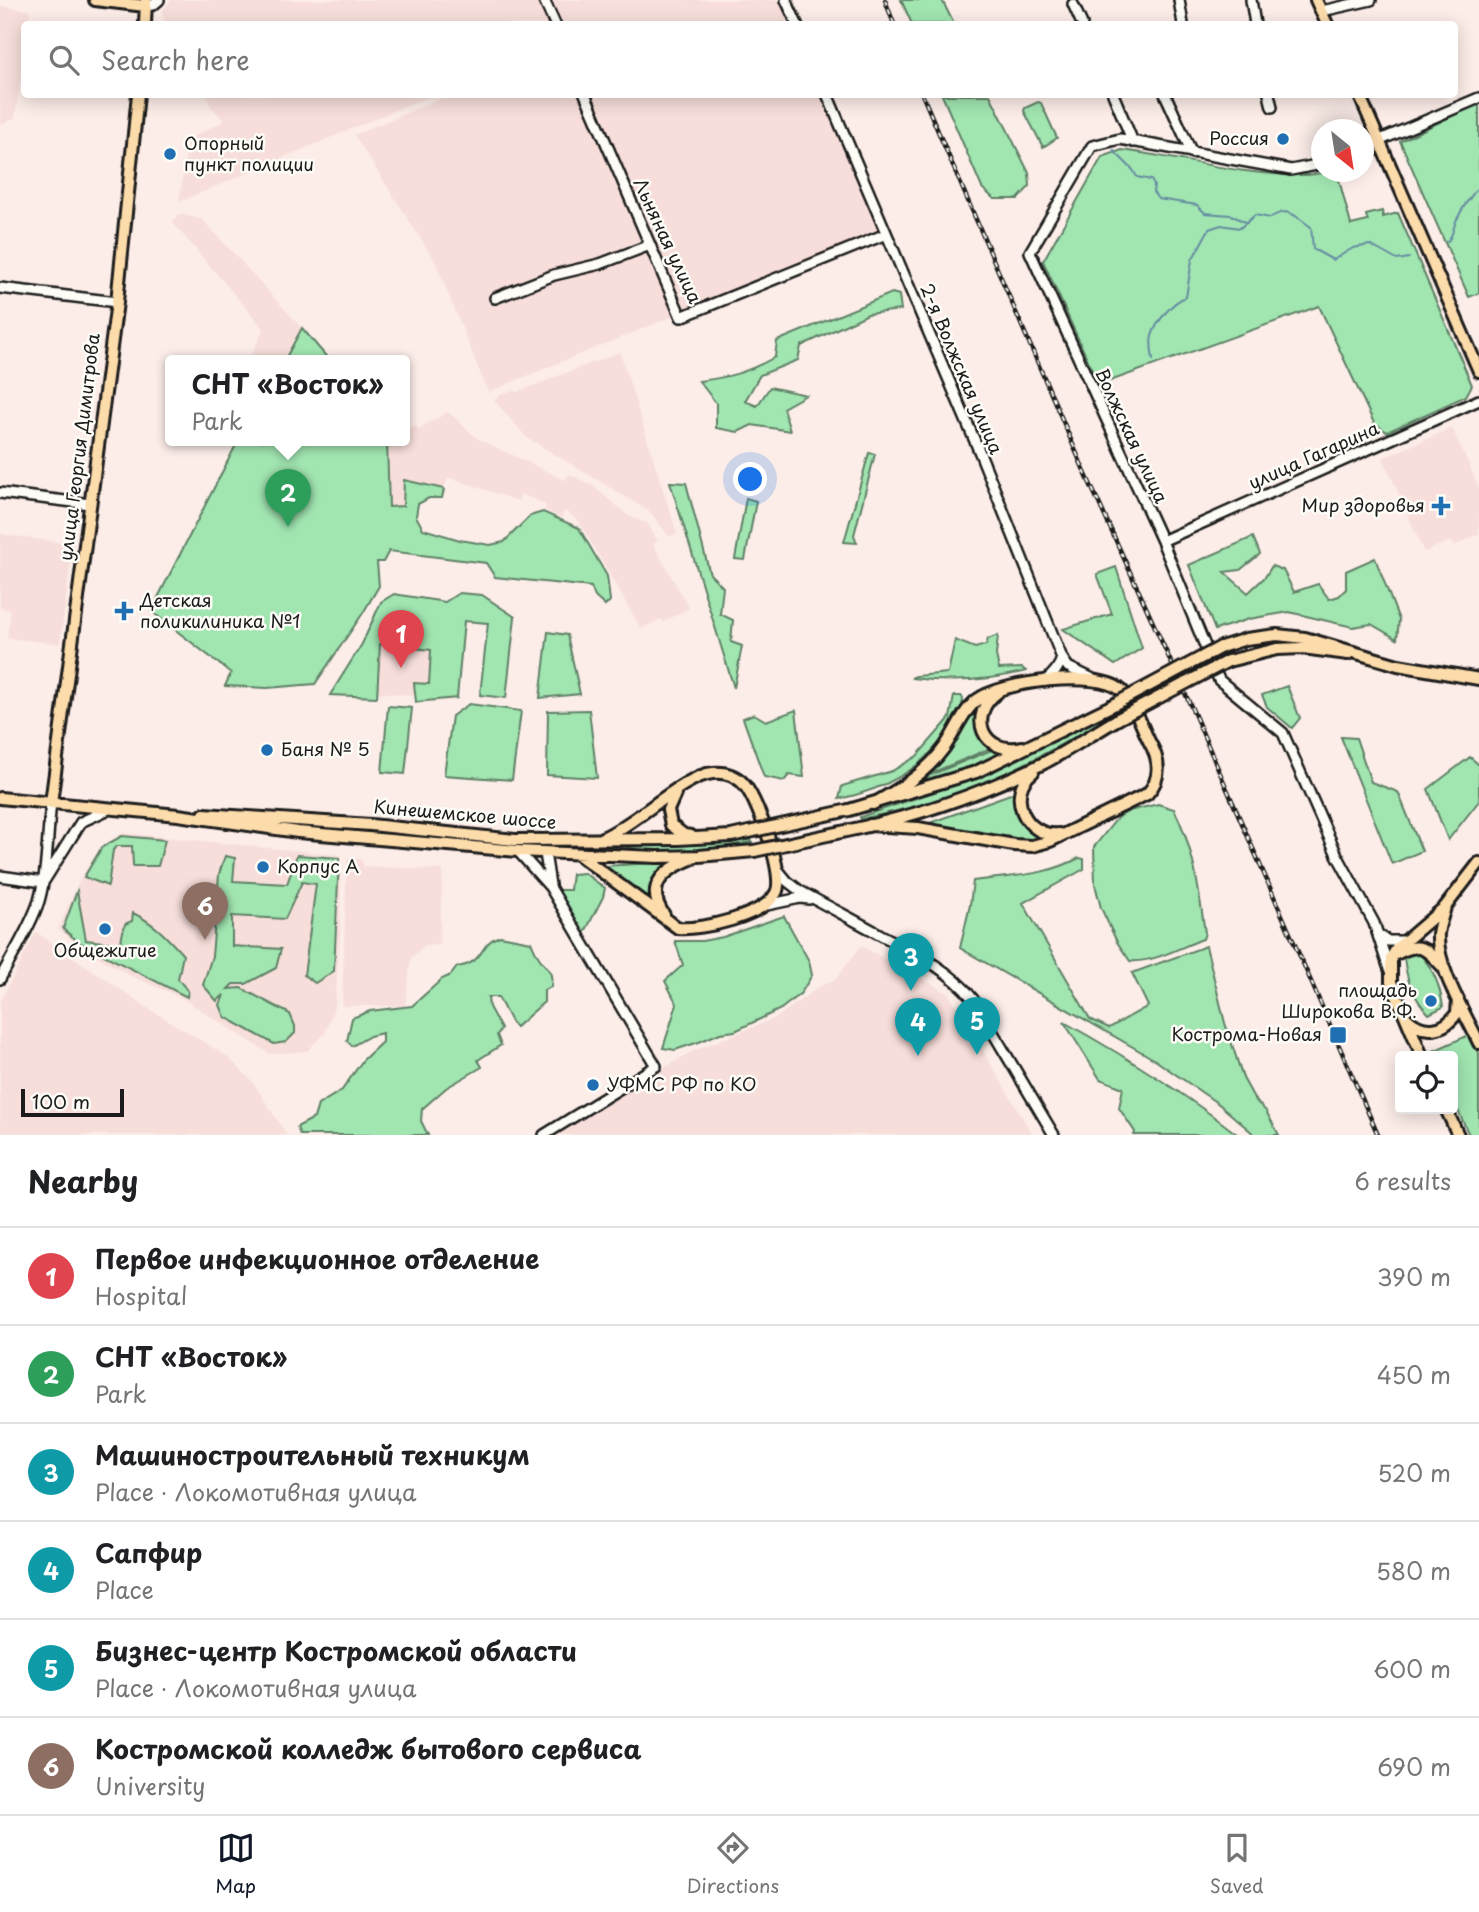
<!DOCTYPE html>
<html lang="en">
<head>
<meta charset="utf-8">
<style>
  body { margin:0; font-family:"Playpen Sans",sans-serif; background:#f6f6f6; color:#202124 }
  .controls { position:absolute; right:21px; bottom:21px; display:grid; overflow:hidden; border-radius:7px; box-shadow:0 4px 18px #0003 }
  .controls button { width:63px; height:63px; display:grid; place-items:center; padding:0; border:0; border-bottom:2px solid #e0e0e0; background:#fff; color:#202124; font:35px sans-serif }
  .compass { position:absolute; left:1311px; top:119px; width:63px; height:63px; border-radius:50%; background:#fff; box-shadow:0 4px 18px #0003; rotate:150deg }
  .scale { position:absolute; left:21px; bottom:18px; width:103px; box-sizing:border-box; padding-left:7px; border:4px solid #1c1c1c; border-top:0; font-size:19px; line-height:24px; white-space:nowrap; color:#1c1c1c; -webkit-text-stroke:5px #fdfcf7; paint-order:stroke }
  .you { position:absolute; left:751px; top:480px; width:24px; height:24px; margin:-18px; border:5px solid #fff; border-radius:50%; background:#1a73e8; box-shadow:0 0 0 10px #1a73e833 }
  .badge { display:grid; place-items:center; width:46px; height:46px; border-radius:50%; background:#111827; color:#fff; font-size:23px; font-weight:700 }
  .pin { position:absolute; translate:-50% -58px; filter:drop-shadow(0 2px 4px #0008) }
  .pin::after { content:''; position:absolute; top:37px; width:24px; height:21px; background:inherit; clip-path:polygon(0 0,100% 0,50% 100%) }
  .popup { position:absolute; left:165px; top:355px; width:245px; height:91px; box-sizing:border-box; display:grid; place-content:center; border-radius:7px; background:#fff; filter:drop-shadow(0 2px 5px #0005); font-size:23px; white-space:nowrap; color:#757577 }
  .popup b { font-size:26px; color:#202124 }
  .popup::after { content:''; position:absolute; left:50%; top:100%; margin-left:-14px; border:14px solid transparent; border-top-color:#fff }
  .list { margin:0; padding:0; list-style:none }
  h2 { display:flex; justify-content:space-between; align-items:center; height:91px; margin:0; padding:0 28px; font-size:30px }
  h2 small { font-size:23px; font-weight:400; color:#757577 }
  .list li { display:grid; grid-template-columns:46px 1fr auto; gap:21px; align-items:center; box-sizing:border-box; height:98px; padding:0 28px; border-top:2px solid #e0e0e0 }
  .list b { display:block; font-size:26px; white-space:nowrap }
  .list p { margin:0; font-size:23px; white-space:nowrap; color:#757577 }
  .list em { font-size:23px; font-style:normal; color:#757577 }
  .icon { flex:none; width:38px; height:38px; fill:none; stroke:currentColor; stroke-width:2; stroke-linecap:round; stroke-linejoin:round }
  .map { position:relative; flex:none; width:1479px; height:1135px; overflow:hidden }
  .search { position:absolute; background:#fff; box-shadow:0 4px 18px #0003; left:21px; right:21px; top:21px; height:77px; display:flex; align-items:center; gap:18px; box-sizing:border-box; padding:0 24px; border-radius:7px; color:#757577; font-size:26px }
  .sheet { height:679px; background:#fff }
  nav { display:flex; justify-content:space-around; align-items:center; box-sizing:border-box; height:98px; border-top:2px solid #e0e0e0; background:#fff; font-size:19px; color:#757577 }
  nav a { display:grid; justify-items:center; gap:4px }
  nav .on { color:#111827 }
  .map>svg:first-child { display:block }
</style>
</head>
<body>
<div class="map">
<svg width="1479" height="1135" viewBox="0 0 1479 1135">
  <rect width="100%" height="100%" fill="#fcede8"/>
  <filter id="ink" filterUnits="userSpaceOnUse"><feTurbulence type="fractalNoise" baseFrequency=".0143" numOctaves="2"/><feDisplacementMap in="SourceGraphic" scale="14" xChannelSelector="R" yChannelSelector="G"/><feConvolveMatrix kernelMatrix="1 2 1 2 8 2 1 2 1" color-interpolation-filters="sRGB"/></filter>
  <g filter="url(#ink)">
    <path fill="#f7deda" d="M171 0H541L551 24H165L162 11Z
      M549 0H783L793 24H559Z
      M0 6 30 10 28 24H24V51L15 118 3 124H0Z
      M206 95V94L431 95 179 202 188 139 224 121 210 105Z
      M449 95H823L881 231 488 392 435 261 354 135Z
      M181 214 203 220 302 328 284 361H248L264 329 172 222Z
      M620 352 677 534 669 536 650 512 526 437 494 400 500 395 513 390 517 392Z
      M448 412 478 439 565 480 569 474 593 486 629 516 648 524 658 541 653 544 689 608 663 622 661 619 641 629 578 520 565 511 561 518 545 510 546 505 521 494 518 501 448 477 444 489 404 480 403 506 389 507 387 441H405V430L416 425 418 429Z
      M1452 428 1479 487V534L1454 546 1450 541 1424 552 1383 458Z
      M0 534 73 544 60 644 7 638 11 610 0 608Z
      M446 611 437 697 360 691 364 645Z
      M123 833 341 855 340 933 335 1005 325 1033 307 1051 270 1054 182 998 129 975 81 947 58 929 79 881 101 846Z
      M347 858 361 859 364 866 443 870 439 945H425L411 958 405 1006H342Z
      M36 932 151 1010 227 1056 252 1081 287 1135H0V1002Z
      M861 946 948 993 1033 1135H550L693 1051 776 1018 817 988 836 979Z"/>
    <path fill="#a1e5b1" stroke="#5e8066" stroke-width="2" d="M901 0H942L954 24H912Z
      M942 95H990L1029 173 1030 186 1018 199H994L982 188Z
      M1038 102 1041 103 1057 138 1043 147 1024 111 1025 108Z
      M1479 103V293L1469 297 1400 141Z
      M1122 150C1181 158 1240 175 1300 175 1312 176 1324 171 1337 172L1351 225 1368 221 1366 215 1382 211 1383 217 1398 213 1472 385 1466 396 1387 432 1374 423 1319 306 1099 385 1043 261 1102 157Z
      M892 293 899 295 901 310 868 314 801 346 798 360 760 375 745 401 757 406 770 387 806 395 783 408 790 431 752 425 738 432 716 428V403L699 381C731 377 748 372 775 357L777 341Z
      M302 328 330 361H284Z
      M238 441H387L389 507 403 506 404 480 444 489 442 498H429L418 504 416 516 423 529 460 540 490 545 504 542 530 516 543 512 579 528 607 576 610 601 605 606 595 597 591 587 495 577 486 563 389 551 383 562H377L379 586 363 613 315 684 267 688 225 686 231 673 151 611Z
      M869 453 875 454 854 535 857 543 844 542Z
      M670 482 686 483 710 574 723 587 720 614 733 620 731 642 742 646 734 688Z
      M746 498 756 501 745 560 735 559Z
      M1253 537 1260 554 1240 570 1224 572 1248 593 1265 577 1272 566 1283 570 1294 592 1318 584 1329 599 1339 596 1346 589V571L1375 558 1399 620 1397 639 1371 624 1353 627 1289 612 1249 619 1215 630 1189 565Z
      M1116 567 1142 648 1115 665 1063 629 1112 614 1097 574Z
      M459 593 482 595 515 617 506 698 480 695 488 623 464 621 457 698 416 702 414 683 429 684 431 650 380 644 377 697 330 695 362 644 381 602 394 594 445 602Z
      M548 632 567 635 580 694 540 698Z
      M998 635 996 655 999 669 1022 668 1026 671C988 681 951 683 911 678L916 676 948 673 955 640 975 648 986 645 988 639Z
      M1287 686 1300 718 1292 728 1267 707 1262 695Z
      M954 696H961L963 698C963 709 956 719 950 728 924 769 886 789 839 799L842 786 892 771 917 756 950 718Z
      M981 703 985 742 991 748 922 777 973 711Z
      M469 704 521 711 512 780 444 775 452 716Z
      M388 706 412 708 405 774 382 772Z
      M589 710 597 778 547 775 548 711Z
      M796 710 804 777 789 775 784 781 764 777 743 718 754 714 766 721Z
      M1112 712 1113 714C1064 744 1014 772 960 793 927 804 894 812 861 819L860 817 987 774Z
      M1341 737 1356 738 1371 782 1398 792 1422 851 1392 864Z
      M994 749 1005 755 904 792 918 780Z
      M1470 757 1479 765V801L1448 840 1428 789Z
      M1016 792C1014 816 1024 827 1044 839L1019 842 924 825Z
      M1158 804 1174 809C1194 848 1199 891 1205 933L1203 939C1180 947 1154 963 1130 961L1117 942 1101 908 1095 884 1094 847 1118 817 1129 811Z
      M122 836 165 840 158 866H133L132 846H117L113 850 108 886 84 877 102 847Z
      M751 840 752 842 699 851 625 852 628 847Z
      M297 855 339 858 334 971 315 983 304 975 316 884 302 882 285 919 232 916V946L281 949 276 968 246 984H233L228 989 241 988 290 1014 295 1026V1033L286 1042 274 1044 225 1017 220 1005 224 995 217 1001 203 985 212 956 219 874 225 856 235 858 233 881 287 884Z
      M1079 858 1084 859V869L1023 903 1090 1019 1109 1028 1148 1006 1132 973 1206 946 1225 1023 1243 1078 1255 1100 1266 1111 1279 1135H1255L1220 1105 1152 1058 960 948 970 905 973 881C1011 875 1044 877 1079 858Z
      M672 862 651 895V904L603 866Z
      M584 873 605 888 603 897 584 934 556 890H570L572 874Z
      M77 891 86 940 120 944 125 924 132 921 133 913C154 923 167 937 183 955L178 979 188 991 187 997 80 943 63 929Z
      M784 916 809 961 812 975 801 993 781 1009 735 1031 720 1033 699 1042 675 1050 663 1048 677 1004 665 981 683 965 675 941H702L723 937Z
      M500 936 531 942C534 947 536 954 540 959 548 971 553 969 551 987L544 990V1002L516 1027 511 1022 498 997H488L489 1007 501 1029 497 1035 501 1045 478 1060 482 1067 446 1088 422 1109 421 1121 428 1135H300L297 1127 314 1118 318 1105 342 1090 363 1060 382 1042V1033L370 1036 352 1046 347 1041 352 1018 370 1011 412 1006 442 979 451 975 457 967C486 963 478 943 500 936Z
      M1418 951C1433 969 1440 984 1443 1007L1429 1014C1413 997 1406 980 1404 956Z
      M1064 1022C1125 1056 1183 1092 1238 1135H1134L1135 1132 1119 1108 1123 1088 1100 1079Z
      M1471 1034 1479 1053V1135H1469L1453 1099V1056H1433L1431 1052Z"/>
    <g fill="none" stroke-linecap="round" stroke-linejoin="round">
      <path stroke="#658da0" stroke-width="2" d="M1113 150 1133 170 1137 177 1151 180 1154 185 1153 192 1158 199 1197 205 1205 213 1231 215 1247 223
        M1447 242C1453 236 1453 229 1456 221 1462 209 1469 197 1479 187
        M1153 360C1152 352 1150 343 1152 336 1156 322 1173 301 1186 297L1192 260 1209 229 1221 225 1240 228 1255 215 1270 218C1289 206 1294 215 1311 227L1313 249 1333 260 1353 248 1370 245 1397 260 1409 258"/>
      <defs>
        <path id="minor" d="M544 0 555 24
          M786 0 797 24
          M1179 0 1183 24
          M1251 0 1255 24
          M1073 4 1082 24
          M145 6 153 5 159 0
          M1322 11 1371 0
          M585 94 681 317 886 234
          M827 94 980 453 1062 658 1068 667 1091 678
          M1113 94 1133 142
          M1165 94 1192 153
          M1269 94 1272 107
          M1364 147 1479 98
          M1322 164 1291 170 1120 139 1092 146 1030 252 1162 541 1219 680 1283 733 1337 855 1374 923 1389 969
          M0 288 117 302
          M495 298 554 275 600 264 650 245
          M0 493 90 504
          M1162 541 1479 400
          M1045 681C1053 675 1059 669 1062 658
          M518 851 550 887 656 1066 544 1135
          M545 853 550 885
          M778 870 787 881 800 891C827 906 854 920 881 935 915 953 949 969 973 999L1054 1135
          M0 876 43 882
          M44 881 81 822 107 810
          M767 905 800 898 809 899
          M1379 935 1388 941H1406
          M0 979C13 954 30 928 39 901 48 869 47 835 51 803"/>
        <path id="major" d="M95 0 145 6
          M1316 0 1327 24
          M145 24 146 0
          M1359 94 1479 371
          M1221 647 1246 639 1277 635 1305 638 1398 665 1479 679
          M1228 661 1277 649 1303 648 1348 654
          M998 692C966 715 983 756 1022 747
          M1033 772C1005 793 1025 838 1059 834
          M675 794 668 810 671 825 684 835 691 836
          M0 798 178 815 298 832 518 851 657 857 699 856 754 851
          M51 803 117 302 138 94
          M849 810 976 772 1111 706
          M204 814 371 825 515 840 678 839 731 836 749 832
          M870 825 918 828 1014 845 1032 846 1050 841 1147 794C1162 778 1160 760 1149 741 1141 725 1134 702 1121 690 1097 669 1000 682 977 700 962 712 955 733 944 748 926 773 900 789 873 804
          M855 829C920 815 985 792 1044 763 1069 750 1094 733 1118 719
          M579 855 678 928C702 930 764 916 776 893 786 876 758 803 746 787 738 776 726 772 713 773 684 775 635 825 602 838
          M1445 907C1443 915 1439 925 1438 934 1436 966 1465 1013 1479 1043
          M664 915C643 884 666 869 693 858
          M1398 953C1421 941 1427 950 1443 967
          M1406 1018C1423 1034 1443 1033 1457 1013L1458 999
          M1422 1056 1391 982V958L1397 948 1445 907 1479 863
          M1446 1109 1458 1135"/>
      </defs>
      <use href="#minor" stroke="#1c1c1c" stroke-width="14"/>
      <use href="#major" stroke="#1c1c1c" stroke-width="16"/>
      <use href="#minor" stroke="#fdfcf7" stroke-width="9"/>
      <use href="#major" stroke="#fddcac" stroke-width="10"/>
      <defs>
        <path id="rail" d="M885 0 894 24
          M922 94 1083 468 1189 702 1378 1135"/>
      </defs>
      <use href="#rail" stroke="#1c1c1c" stroke-width="4.5"/>
      <use href="#rail" stroke="#fdfcf7" stroke-width="2" stroke-dasharray="5" stroke-linecap="butt"/>
      <defs>
        <path id="major-bridge" d="M1111 706 1221 647
          M1118 719 1228 661
          M749 832 849 810
          M754 851 855 829"/>
      </defs>
      <use href="#major-bridge" stroke="#1c1c1c" stroke-width="16" stroke-linecap="butt"/>
      <use href="#major-bridge" stroke="#fddcac" stroke-width="10"/>
    </g>
  </g>
  <g fill="#1f6fb2" stroke="#fdfcf7" stroke-width="2.5">
    <circle cx="1283" cy="139" r="7"/>
    <circle cx="170" cy="154" r="7"/>
    <path d="M1437.5 495.5h7v7h7v7h-7v7h-7v-7h-7v-7h7z"/>
    <path d="M120.5 600.5h7v7h7v7h-7v7h-7v-7h-7v-7h7z"/>
    <circle cx="267" cy="750" r="7"/>
    <circle cx="263" cy="867" r="7"/>
    <circle cx="105" cy="929" r="7"/>
    <circle cx="1431" cy="1001" r="7"/>
    <rect x="1329" y="1026" width="18" height="18" rx="3.5"/>
    <circle cx="593" cy="1085" r="7"/>
  </g>
  <g text-anchor="middle" stroke-width="5" stroke-linejoin="round" paint-order="stroke">
    <g font-size="18" fill="#1c1c1c" stroke="#fdfcf7" text-anchor="start">
      <text x="1269" y="145" text-anchor="end">Россия</text>
      <text x="184" y="150">Опорный<tspan x="184" dy="21">пункт полиции</tspan></text>
      <text x="1425" y="512" text-anchor="end">Мир здоровья</text>
      <text x="140" y="607">Детская<tspan x="140" dy="21">поликилиника №1</tspan></text>
      <text x="281" y="756">Баня № 5</text>
      <text x="277" y="873">Корпус А</text>
      <text x="105" y="957" text-anchor="middle">Общежитие</text>
      <text x="1417" y="997" text-anchor="end">площадь<tspan x="1417" dy="21">Широкова В.Ф.</tspan></text>
      <text x="1322" y="1041" text-anchor="end">Кострома-Новая</text>
      <text x="607" y="1091">УФМС РФ по КО</text>
    </g>
    <g font-size="18" fill="#1c1c1c" stroke="#fdfcf7">
      <text transform="translate(667 241) rotate(65)" y="6">Льняная улица</text>
      <text transform="translate(961 369) rotate(67)" y="6">2-я Волжская улица</text>
      <text transform="translate(1131 436) rotate(65)" y="6">Волжская улица</text>
      <text transform="translate(80 447) rotate(-83)" y="6">улица Георгия Димитрова</text>
      <text transform="translate(1314 456) rotate(-24)" y="6">улица Гагарина</text>
      <text transform="translate(465 815) rotate(5)" y="6">Кинешемское шоссе</text>
    </g>
  </g>
</svg>
<div class="controls">
<button><svg class="icon" aria-label="locate" viewBox="0 0 24 24"><circle cx="12" cy="12" r="6"/><path d="M12 2v4M12 18v4M2 12h4M18 12h4"/></svg></button>
</div>
<svg class="compass" viewBox="-18 -18 36 36"><path d="M0-13l5 13h-10z" fill="#e53935"/><path d="M0 13l5-13h-10z" fill="#757577"/></svg>
<div class="scale">100 m</div>
<div class="you"></div>
<div class="pin badge" style="left:401px;top:668px;background:#e0444e">1</div>
<div class="pin badge" style="left:288px;top:527px;background:#2e9e5b">2</div>
<div class="popup"><b>СНТ «Восток»</b>Park</div>
<div class="pin badge" style="left:911px;top:991px;background:#0f9aa8">3</div>
<div class="pin badge" style="left:918px;top:1056px;background:#0f9aa8">4</div>
<div class="pin badge" style="left:977px;top:1055px;background:#0f9aa8">5</div>
<div class="pin badge" style="left:205px;top:940px;background:#8d6e63">6</div>
<div class="search"><svg class="icon" aria-label="search" viewBox="0 0 24 24"><circle cx="10" cy="10" r="6"/><path d="M15 15l6 6"/></svg>Search here</div>
</div>
<section class="sheet">
<h2>Nearby<small>6 results</small></h2>
<ul class="list">
<li><span class="badge" style="background:#e0444e">1</span><div><b>Первое инфекционное отделение</b><p>Hospital</p></div><em>390 m</em></li>
<li><span class="badge" style="background:#2e9e5b">2</span><div><b>СНТ «Восток»</b><p>Park</p></div><em>450 m</em></li>
<li><span class="badge" style="background:#0f9aa8">3</span><div><b>Машиностроительный техникум</b><p>Place · Локомотивная улица</p></div><em>520 m</em></li>
<li><span class="badge" style="background:#0f9aa8">4</span><div><b>Сапфир</b><p>Place</p></div><em>580 m</em></li>
<li><span class="badge" style="background:#0f9aa8">5</span><div><b>Бизнес-центр Костромской области</b><p>Place · Локомотивная улица</p></div><em>600 m</em></li>
<li><span class="badge" style="background:#8d6e63">6</span><div><b>Костромской колледж бытового сервиса</b><p>University</p></div><em>690 m</em></li>
</ul>
</section>
<nav>
<a class="on"><svg class="icon" aria-label="map" viewBox="0 0 24 24"><path d="M3 6l6-2 6 2 6-2v14l-6 2-6-2-6 2zM9 4v14M15 6v14"/></svg>Map</a>
<a><svg class="icon" aria-label="directions" viewBox="0 0 24 24"><path d="M12 3l9 9-9 9-9-9zM9 14v-3h6M13 9l2 2-2 2"/></svg>Directions</a>
<a><svg class="icon" aria-label="saved" viewBox="0 0 24 24"><path d="M7 4h10v16l-5-4-5 4z"/></svg>Saved</a>
</nav>
</body>
</html>
